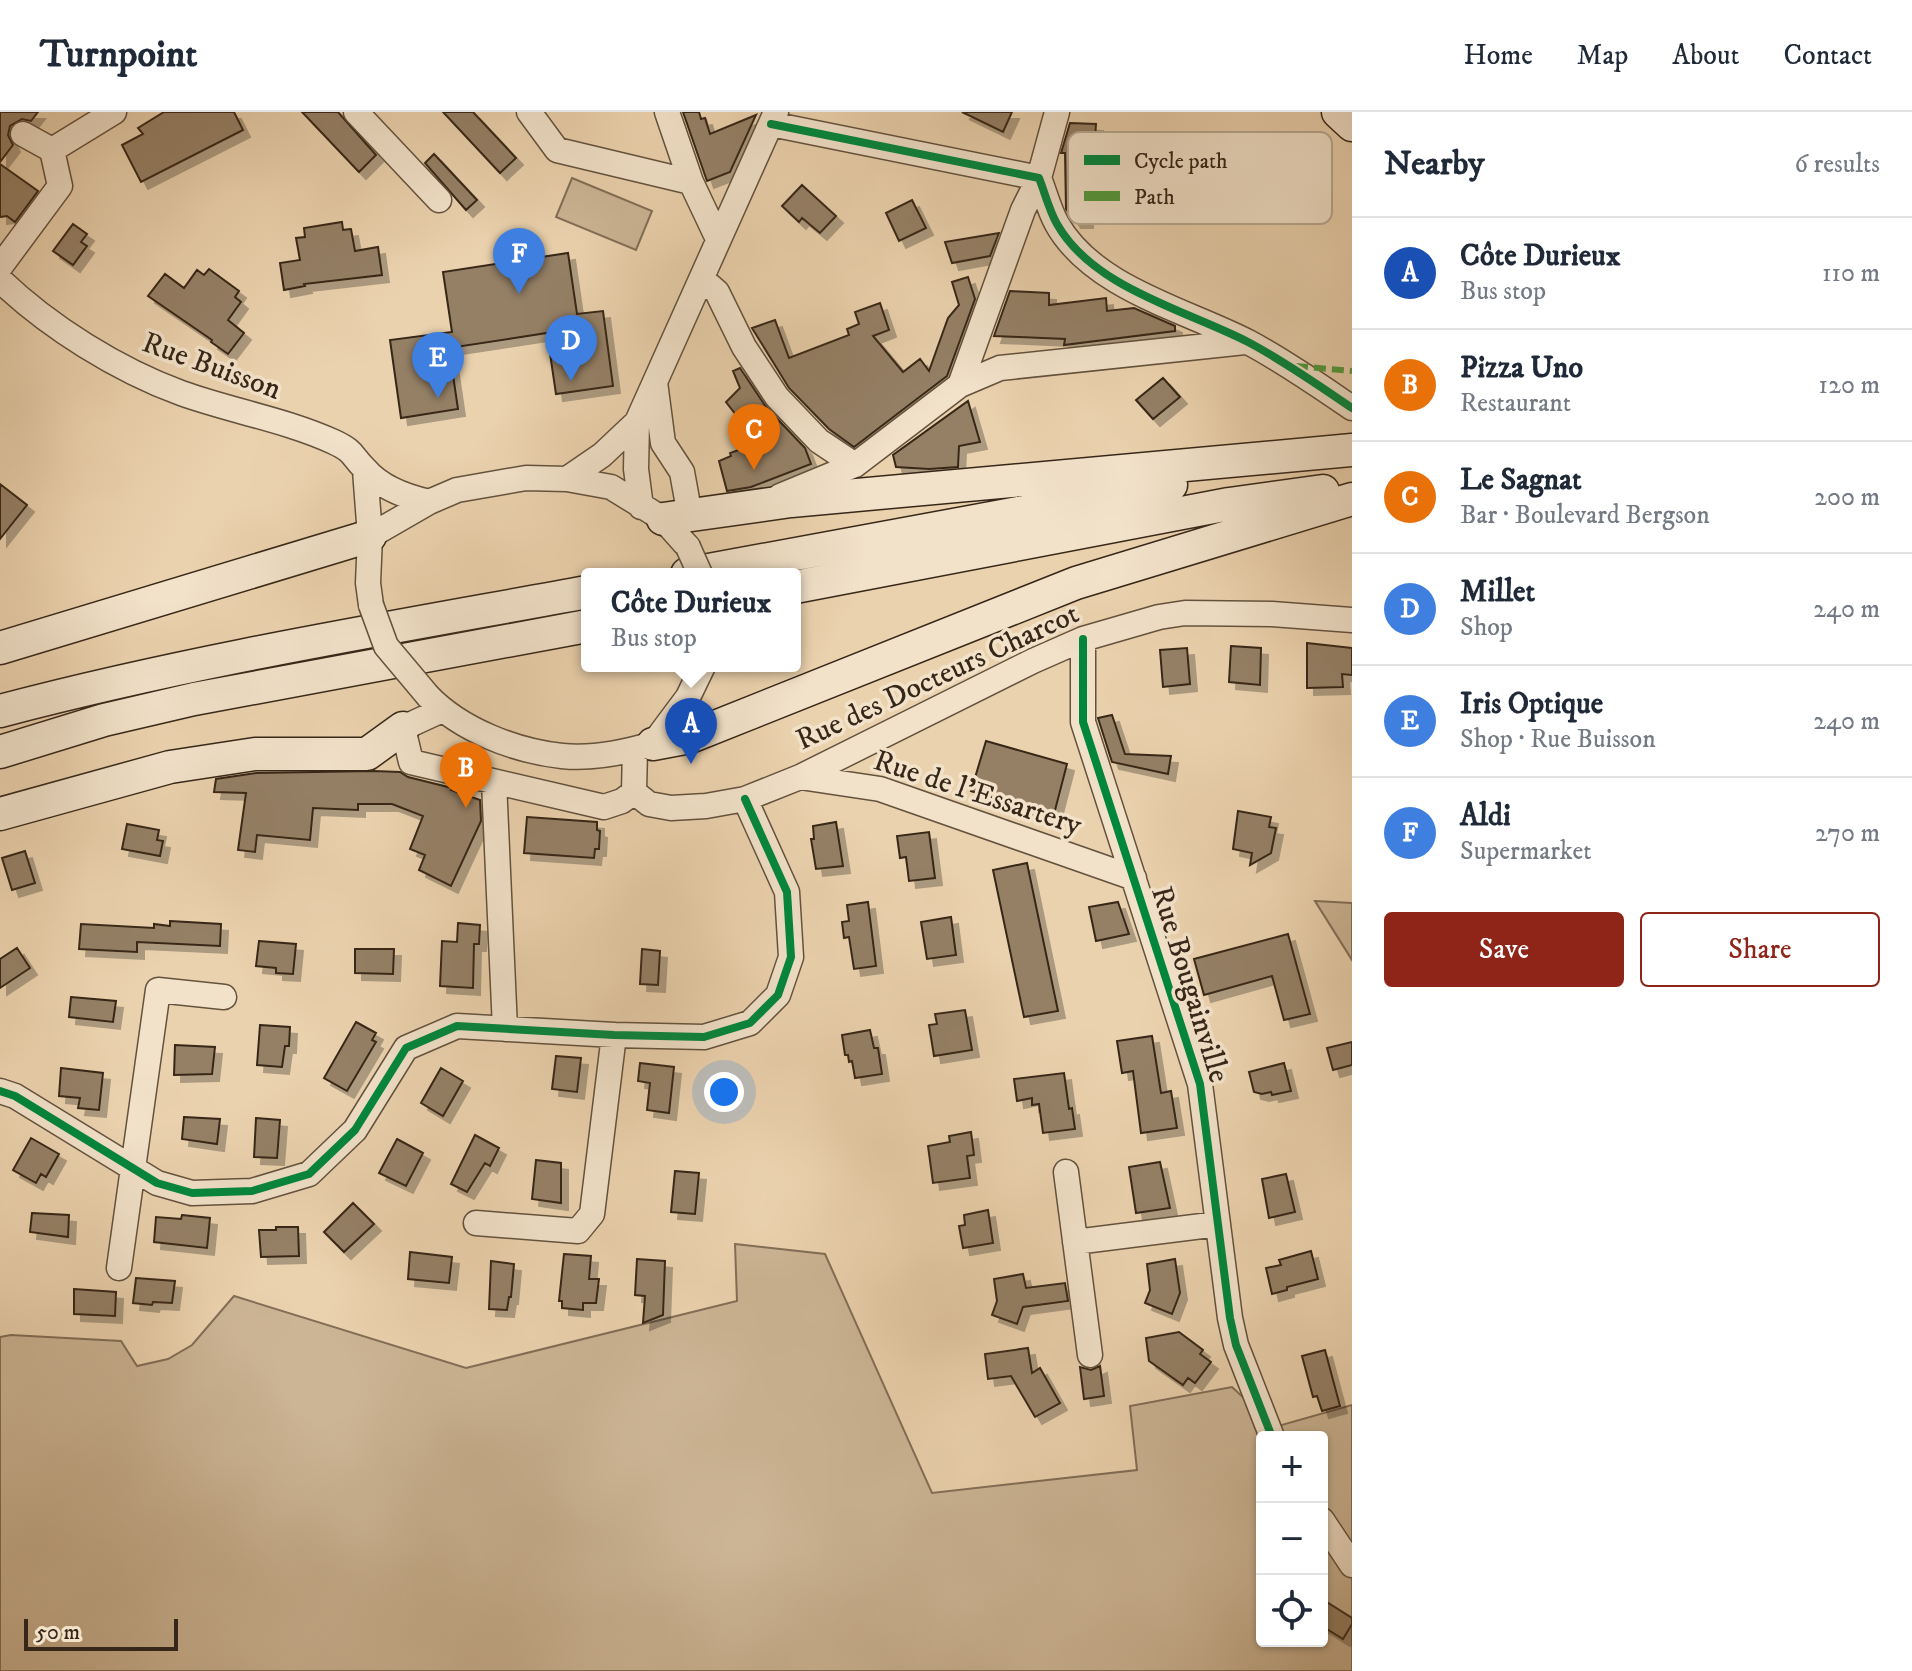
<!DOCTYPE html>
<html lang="en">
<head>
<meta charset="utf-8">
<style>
  body { margin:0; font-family:"IM FELL DW Pica",serif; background:#f6f6f7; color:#1f2937 }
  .controls { position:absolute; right:24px; bottom:24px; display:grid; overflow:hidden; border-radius:8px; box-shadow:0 2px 6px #0004 }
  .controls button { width:72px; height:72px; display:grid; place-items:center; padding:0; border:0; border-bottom:2px solid #e0e1e3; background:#fff; color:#1f2937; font:40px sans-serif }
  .scale { position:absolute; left:24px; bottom:20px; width:154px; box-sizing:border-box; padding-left:8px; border:4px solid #372719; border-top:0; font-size:22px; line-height:28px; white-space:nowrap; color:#372719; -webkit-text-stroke:6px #f2e2ca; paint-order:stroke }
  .you { position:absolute; left:724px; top:980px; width:28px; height:28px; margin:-20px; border:6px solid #fff; border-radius:50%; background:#1a73e8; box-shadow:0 0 0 12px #1a73e833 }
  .badge { display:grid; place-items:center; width:52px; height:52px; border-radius:50%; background:#8f2418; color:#fff; font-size:26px; font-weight:700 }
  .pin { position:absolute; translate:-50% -66px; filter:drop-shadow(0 2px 4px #0008) }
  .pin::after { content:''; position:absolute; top:42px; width:28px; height:24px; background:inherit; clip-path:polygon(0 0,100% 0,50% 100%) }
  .popup { position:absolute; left:581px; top:456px; width:220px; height:104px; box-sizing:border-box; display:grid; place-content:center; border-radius:8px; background:#fff; filter:drop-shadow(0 2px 6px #0005); font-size:26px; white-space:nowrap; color:#747a83 }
  .popup b { font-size:30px; color:#1f2937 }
  .popup::after { content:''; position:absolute; left:50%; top:100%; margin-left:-16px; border:16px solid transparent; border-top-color:#fff }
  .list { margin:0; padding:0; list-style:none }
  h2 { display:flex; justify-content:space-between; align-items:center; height:104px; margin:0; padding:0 32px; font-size:34px }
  h2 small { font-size:26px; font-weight:400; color:#747a83 }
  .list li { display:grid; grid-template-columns:52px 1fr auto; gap:24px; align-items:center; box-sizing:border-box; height:112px; padding:0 32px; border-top:2px solid #e0e1e3 }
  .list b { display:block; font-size:30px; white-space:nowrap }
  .list p { margin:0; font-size:26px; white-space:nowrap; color:#747a83 }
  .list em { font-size:26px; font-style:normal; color:#747a83 }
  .actions { display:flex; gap:16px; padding:24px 32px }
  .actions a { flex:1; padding:18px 0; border:2px solid #8f2418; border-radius:8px; text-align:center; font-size:28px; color:#8f2418 }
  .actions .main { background:#8f2418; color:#fff }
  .icon { flex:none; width:44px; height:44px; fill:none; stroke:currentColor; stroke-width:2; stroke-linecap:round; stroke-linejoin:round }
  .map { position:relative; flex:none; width:1352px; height:1559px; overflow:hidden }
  header { display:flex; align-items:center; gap:48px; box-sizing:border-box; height:112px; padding:0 40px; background:#fff; border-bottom:2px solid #e0e1e3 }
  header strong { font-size:38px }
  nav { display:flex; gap:44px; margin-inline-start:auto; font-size:28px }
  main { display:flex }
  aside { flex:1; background:#fff }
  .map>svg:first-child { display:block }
</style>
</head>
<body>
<header>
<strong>Turnpoint</strong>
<nav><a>Home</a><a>Map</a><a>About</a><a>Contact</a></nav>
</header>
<main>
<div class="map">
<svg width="1352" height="1559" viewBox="0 0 1352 1559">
  <defs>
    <filter id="shadow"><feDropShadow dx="7" dy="7" stdDeviation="0" flood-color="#0004"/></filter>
  </defs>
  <rect width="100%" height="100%" fill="#ebd2ae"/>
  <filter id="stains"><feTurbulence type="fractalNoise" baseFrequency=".0025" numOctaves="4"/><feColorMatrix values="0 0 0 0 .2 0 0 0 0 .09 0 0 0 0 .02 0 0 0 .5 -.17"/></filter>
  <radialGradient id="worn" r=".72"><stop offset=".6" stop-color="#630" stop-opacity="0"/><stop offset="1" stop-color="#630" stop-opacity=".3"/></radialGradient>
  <path fill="#ccb595" stroke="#826e57" stroke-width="2" fill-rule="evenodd" d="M572 66 652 99 636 138 556 105Z
    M1315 789 1352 791V848Z
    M735 1132 825 1142 932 1381 1137 1358 1130 1294 1232 1275 1275 1315 1352 1293V1559H0V1225L11 1223 121 1229 137 1254 168 1247 192 1233 234 1184 466 1256 737 1189ZM1262 1325H1322V1529H1262Z"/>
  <path fill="#958066" stroke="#372719" stroke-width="2" filter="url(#shadow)" d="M0 0H38L31 9 22 7 10 14 8 23 13 33 0 50Z
    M164 0H234L243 18 141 70 122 33 143 22 138 16Z
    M302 0H338L376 43 359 60Z
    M443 0H473L516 46 500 61Z
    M683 0H699L701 7 705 6 710 22 756 3 730 60 707 69Z
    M962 0H1012L1003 20Z
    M1070 11 1096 12 1093 56 1084 55 1086 109H1074L1066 97 1065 41H1061Z
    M434 42 477 88 466 98 425 51Z
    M0 52 38 79 15 110 7 104 0 105Z
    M802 73 836 104 820 121 802 106 799 110 782 94Z
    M912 88 926 116 899 129 886 101Z
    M342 110 343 118 351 117 355 139 378 135 382 163 304 172 305 174 284 178 280 151 300 148 296 126 305 125 304 116Z
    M73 112 87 122 81 130 87 134 73 153 53 139Z
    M999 121 990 144 952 151 945 130Z
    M568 141 577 202 603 199 613 274 556 282 547 221 449 236 458 297 401 306 390 228 452 220 443 160Z
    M209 157 239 179 235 185 241 190 228 208 244 221 228 242 211 230 212 228 148 184 165 162 184 176 197 158 204 163Z
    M968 165 975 187 947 264 854 335 829 317 789 276 752 216 775 208 789 246 849 223 847 217 859 212 855 200 880 191 889 218 873 224 903 260 920 247 929 259 948 206 959 193 952 170Z
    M1010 179 1049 181V193L1106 186 1107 199 1134 196 1175 214V219L1064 233 1065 227 994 224Z
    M740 256 766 295 805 336 811 352 751 375 727 379 719 349 731 344 730 341 758 331 726 290 740 276 733 259Z
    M1163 266 1180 285 1153 307 1136 288Z
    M968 289 980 330 959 334 958 355 929 357 896 355 893 343Z
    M0 372 27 393 0 427Z
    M1307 531 1352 536V563L1342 562 1343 575 1307 576Z
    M1231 534 1261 536 1260 573 1229 570Z
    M1187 536 1190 572 1163 575 1160 538Z
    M1112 603 1125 642 1171 644 1168 662 1112 650 1098 606Z
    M986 629 1067 652 1053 706 971 679Z
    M374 659 400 660 408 665 452 676 451 678 480 688 481 709 451 774 419 758 425 743 410 737 423 704 392 692H358V698L313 696 310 728 257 723 255 740 238 738 246 681 214 680 216 667 256 661Z
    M1238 699 1271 705 1269 715 1276 716 1271 741 1250 753 1252 741 1233 737Z
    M527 705 597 710V718L600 719 599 737H595L594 746 524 741Z
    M836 710 843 754 816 757 811 727H814L813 714Z
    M127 712 159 718 157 728 163 729 160 744 122 737Z
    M929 720 935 766 909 769 906 745 900 746 897 724Z
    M25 739 35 771 12 778 2 746Z
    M1027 751 1058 899 1024 905 993 758Z
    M868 790 876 854 854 857 849 825 844 826 842 810 849 809 847 793Z
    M1118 790 1129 822 1096 829 1089 795Z
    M951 805 956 843 927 847 921 810Z
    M170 809 221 812 220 834 137 830V840L79 837 81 812 154 816V812L170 814Z
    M458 811 480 813 479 832H474L473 876 440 874 442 829 457 830Z
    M1288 822 1310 902 1284 908 1272 864 1204 883 1194 847Z
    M259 829 296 832 293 862 276 861V856L256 854Z
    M17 836 30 856 0 876V847Z
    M355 837H394L393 862 355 861Z
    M642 837 660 839 658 873 640 872Z
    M71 885 116 889 113 910 69 905Z
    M965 898 972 938 934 944 929 913 937 912 935 902Z
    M356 910 376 921 372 928 376 930 347 979 324 966Z
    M260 913 290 915 289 934H285L282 955 257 953Z
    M870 918 874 936H878L882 962 855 966 852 949 849 950 848 943H845L842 923Z
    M1152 924 1161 981 1171 979 1177 1016 1141 1021 1133 959 1122 961 1117 929Z
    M1352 930V953L1333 958 1327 936Z
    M175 933 215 935 212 962 174 963Z
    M556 944 581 946 577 980 552 977Z
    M640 951 674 955 669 1001 647 998 650 971 638 969Z
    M1284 951 1291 979 1272 983 1271 980 1262 982 1254 980 1249 960Z
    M61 956 103 961 99 998 78 996 80 986 59 984Z
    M441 956 463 969 443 1004 421 991Z
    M1064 961 1069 997 1072 996 1075 1017 1043 1021 1039 992 1032 993V986L1017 989 1014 967Z
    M184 1005 220 1007 217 1032 182 1027Z
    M256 1006 280 1008 277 1046 254 1045Z
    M971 1020 974 1043 967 1044 970 1066 933 1071 928 1034 950 1030 949 1024Z
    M475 1023 499 1036 490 1054 485 1051 467 1080 451 1072Z
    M31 1026 59 1042 46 1065 41 1062 36 1071 13 1058Z
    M397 1027 423 1041 406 1074 379 1061Z
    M536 1048 561 1051V1091L532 1087Z
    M1160 1050 1170 1096 1136 1101 1129 1055Z
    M675 1059 699 1061 695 1102 671 1100Z
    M1286 1062 1295 1100 1269 1106 1262 1067Z
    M353 1091 374 1112 344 1140 324 1120Z
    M988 1098 993 1131 963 1136 959 1114 965 1113 964 1103Z
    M32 1101 69 1103 68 1125 30 1120Z
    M182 1103 210 1106 207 1136 154 1130 156 1105 181 1107Z
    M276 1115H298L299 1144 261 1145 259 1118H276Z
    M1311 1139 1318 1167 1287 1175V1178L1272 1182 1266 1156 1281 1153 1279 1148Z
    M410 1140 452 1145 449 1171 408 1167Z
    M564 1142 591 1144 589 1167H599L596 1191H583V1198L562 1196V1189H559Z
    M637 1147 665 1149 663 1203 643 1211 645 1184 635 1183Z
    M1175 1147 1180 1181 1172 1202 1145 1191 1150 1178 1147 1152Z
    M491 1149 514 1152 511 1185H509L507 1198 489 1197Z
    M1023 1162 1026 1176 1065 1171 1068 1189 1023 1195 1017 1212 992 1203 997 1189 994 1167Z
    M136 1166 175 1169 172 1191 153 1190 152 1193 133 1191Z
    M74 1177 116 1180 115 1204 74 1202Z
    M1179 1220 1203 1238 1200 1242 1211 1250 1195 1271 1188 1266 1183 1273 1149 1249 1146 1226Z
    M1028 1236 1032 1261 1040 1256 1060 1291 1035 1305 1011 1264 988 1267 985 1242Z
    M1325 1238 1340 1294 1322 1299 1317 1284 1313 1285 1302 1244Z
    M1100 1254 1104 1284 1084 1287 1080 1255 1091 1258Z
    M1322 1487 1352 1506V1512L1343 1527 1322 1514Z"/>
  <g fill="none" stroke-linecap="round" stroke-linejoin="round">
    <defs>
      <path id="street" d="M356 0 439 88
        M529 0 557 38 691 70
        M667 0 691 70 718 127
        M771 12 1039 66C1045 81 1049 98 1057 112 1093 176 1186 198 1248 230 1284 249 1318 273 1352 296
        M52 38 114 0
        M0 155 60 74 52 38 23 22
        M702 167 717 180 744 235 777 285 819 329 855 353
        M0 168C49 215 118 258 181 281 231 299 286 308 334 330 355 340 350 342 365 357 380 375 407 385 429 390
        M655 270 663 331 682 360 690 404
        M960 273 1023 98 1039 66 1057 0
        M365 358 370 424 368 471 371 493
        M567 367 602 343 637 310
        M780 384 855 353 960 273 1000 256 1245 230
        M641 395 636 357 637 310 776 0
        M370 424 429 390 457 378 526 366 567 367 611 375 663 407 688 435
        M1083 527V610L1200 972 1230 1206 1236 1233 1272 1325
        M428 584C461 618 515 639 562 644 590 647 626 640 653 632L688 585 703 554
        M442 598 403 616 411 650 604 695 622 689 634 680
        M635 637 634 680 649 692 671 696 706 694 745 687 800 665 1033 549 1083 527 1159 505 1185 501 1272 502 1352 508
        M800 665 880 677 1134 766
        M494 670 505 917
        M0 979 15 984 157 1071 192 1081 252 1079 309 1062 355 1018 406 936 457 914 614 923 704 925 750 911 778 883 791 845 787 780 745 687
        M1066 1060 1090 1243
        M476 1111 578 1119 592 1102 614 923
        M1075 1130 1218 1112
        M119 1156 158 878 224 885
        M1322 1408 1352 1453"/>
      <path id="secondary" d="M1338 0 1352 13
        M663 407 791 389 1352 338
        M687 462 1171 373
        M795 475 1229 392 1323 379
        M0 536 370 424
        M0 599C193 548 390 516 587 480
        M653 632 690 625 1076 471 1352 387
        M0 640 104 608 194 587 587 514
        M0 702 170 655 255 642H367L403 616"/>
    </defs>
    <use href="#street" stroke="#64523e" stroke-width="27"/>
    <use href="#secondary" stroke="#372719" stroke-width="35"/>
    <use href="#street" stroke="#f2e2ca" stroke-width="24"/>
    <use href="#secondary" stroke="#f2e2ca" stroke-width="32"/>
    <defs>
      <path id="street-bridge" d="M688 435 700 462
        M371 493 386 534 428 584"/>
    </defs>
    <use href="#street-bridge" stroke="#64523e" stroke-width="27" stroke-linecap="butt"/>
    <use href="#street-bridge" stroke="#f2e2ca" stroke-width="24"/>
    <path stroke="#519c3e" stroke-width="6" stroke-dasharray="12 6" stroke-linecap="butt" d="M1296 254 1352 259"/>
    <defs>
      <path id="cycleway" d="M771 12 1039 66C1045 81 1049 98 1057 112 1093 176 1186 198 1248 230 1284 249 1318 273 1352 296
        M1083 527V610L1200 972 1230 1206 1236 1233 1272 1325
        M0 979 15 984 157 1071 192 1081 252 1079 309 1062 355 1018 406 936 457 914 614 923 704 925 750 911 778 883 791 845 787 780 745 687"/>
    </defs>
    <use href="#cycleway" stroke="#f2e2ca" stroke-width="13"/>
    <use href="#cycleway" stroke="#00873e" stroke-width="8"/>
  </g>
  <g text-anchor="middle" stroke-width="7" stroke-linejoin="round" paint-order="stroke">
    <g font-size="30" fill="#372719" stroke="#f2e2ca">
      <text transform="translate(212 253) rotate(20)" y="10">Rue Buisson</text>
      <text transform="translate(937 564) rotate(-25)" y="10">Rue des Docteurs Charcot</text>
      <text transform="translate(978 680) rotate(18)" y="10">Rue de l'Essartery</text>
      <text transform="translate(1191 872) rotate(73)" y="10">Rue Bougainville</text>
    </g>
  </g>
  <rect x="1068" y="20" width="264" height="92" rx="12" fill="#f2e2ca" stroke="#baaa95" stroke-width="2"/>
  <rect x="1084" y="43" width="36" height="10" fill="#00873e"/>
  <rect x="1084" y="79" width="36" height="10" fill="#519c3e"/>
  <g font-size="22" fill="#372719">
    <text x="1134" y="56">Cycle path</text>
    <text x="1134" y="92">Path</text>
  </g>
  <rect width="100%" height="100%" filter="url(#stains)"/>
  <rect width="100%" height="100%" fill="url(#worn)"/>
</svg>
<div class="controls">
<button>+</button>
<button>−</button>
<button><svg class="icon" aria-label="locate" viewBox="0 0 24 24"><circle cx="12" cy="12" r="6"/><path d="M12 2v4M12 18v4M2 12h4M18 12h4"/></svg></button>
</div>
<div class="scale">50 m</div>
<div class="you"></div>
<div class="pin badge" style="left:691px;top:652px;background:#1a4fb4">A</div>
<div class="popup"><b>Côte Durieux</b>Bus stop</div>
<div class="pin badge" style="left:466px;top:696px;background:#e8710a">B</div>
<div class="pin badge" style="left:754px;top:358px;background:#e8710a">C</div>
<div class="pin badge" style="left:571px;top:269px;background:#3f7fe0">D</div>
<div class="pin badge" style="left:438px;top:286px;background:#3f7fe0">E</div>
<div class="pin badge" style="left:519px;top:182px;background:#3f7fe0">F</div>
</div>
<aside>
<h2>Nearby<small>6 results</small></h2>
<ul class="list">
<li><span class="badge" style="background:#1a4fb4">A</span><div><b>Côte Durieux</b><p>Bus stop</p></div><em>110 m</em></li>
<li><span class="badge" style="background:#e8710a">B</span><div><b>Pizza Uno</b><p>Restaurant</p></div><em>120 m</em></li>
<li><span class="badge" style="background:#e8710a">C</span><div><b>Le Sagnat</b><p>Bar · Boulevard Bergson</p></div><em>200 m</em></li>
<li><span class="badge" style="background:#3f7fe0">D</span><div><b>Millet</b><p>Shop</p></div><em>240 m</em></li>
<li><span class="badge" style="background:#3f7fe0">E</span><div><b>Iris Optique</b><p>Shop · Rue Buisson</p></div><em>240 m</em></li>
<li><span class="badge" style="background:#3f7fe0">F</span><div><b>Aldi</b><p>Supermarket</p></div><em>270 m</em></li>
</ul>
<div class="actions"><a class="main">Save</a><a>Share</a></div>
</aside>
</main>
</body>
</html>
